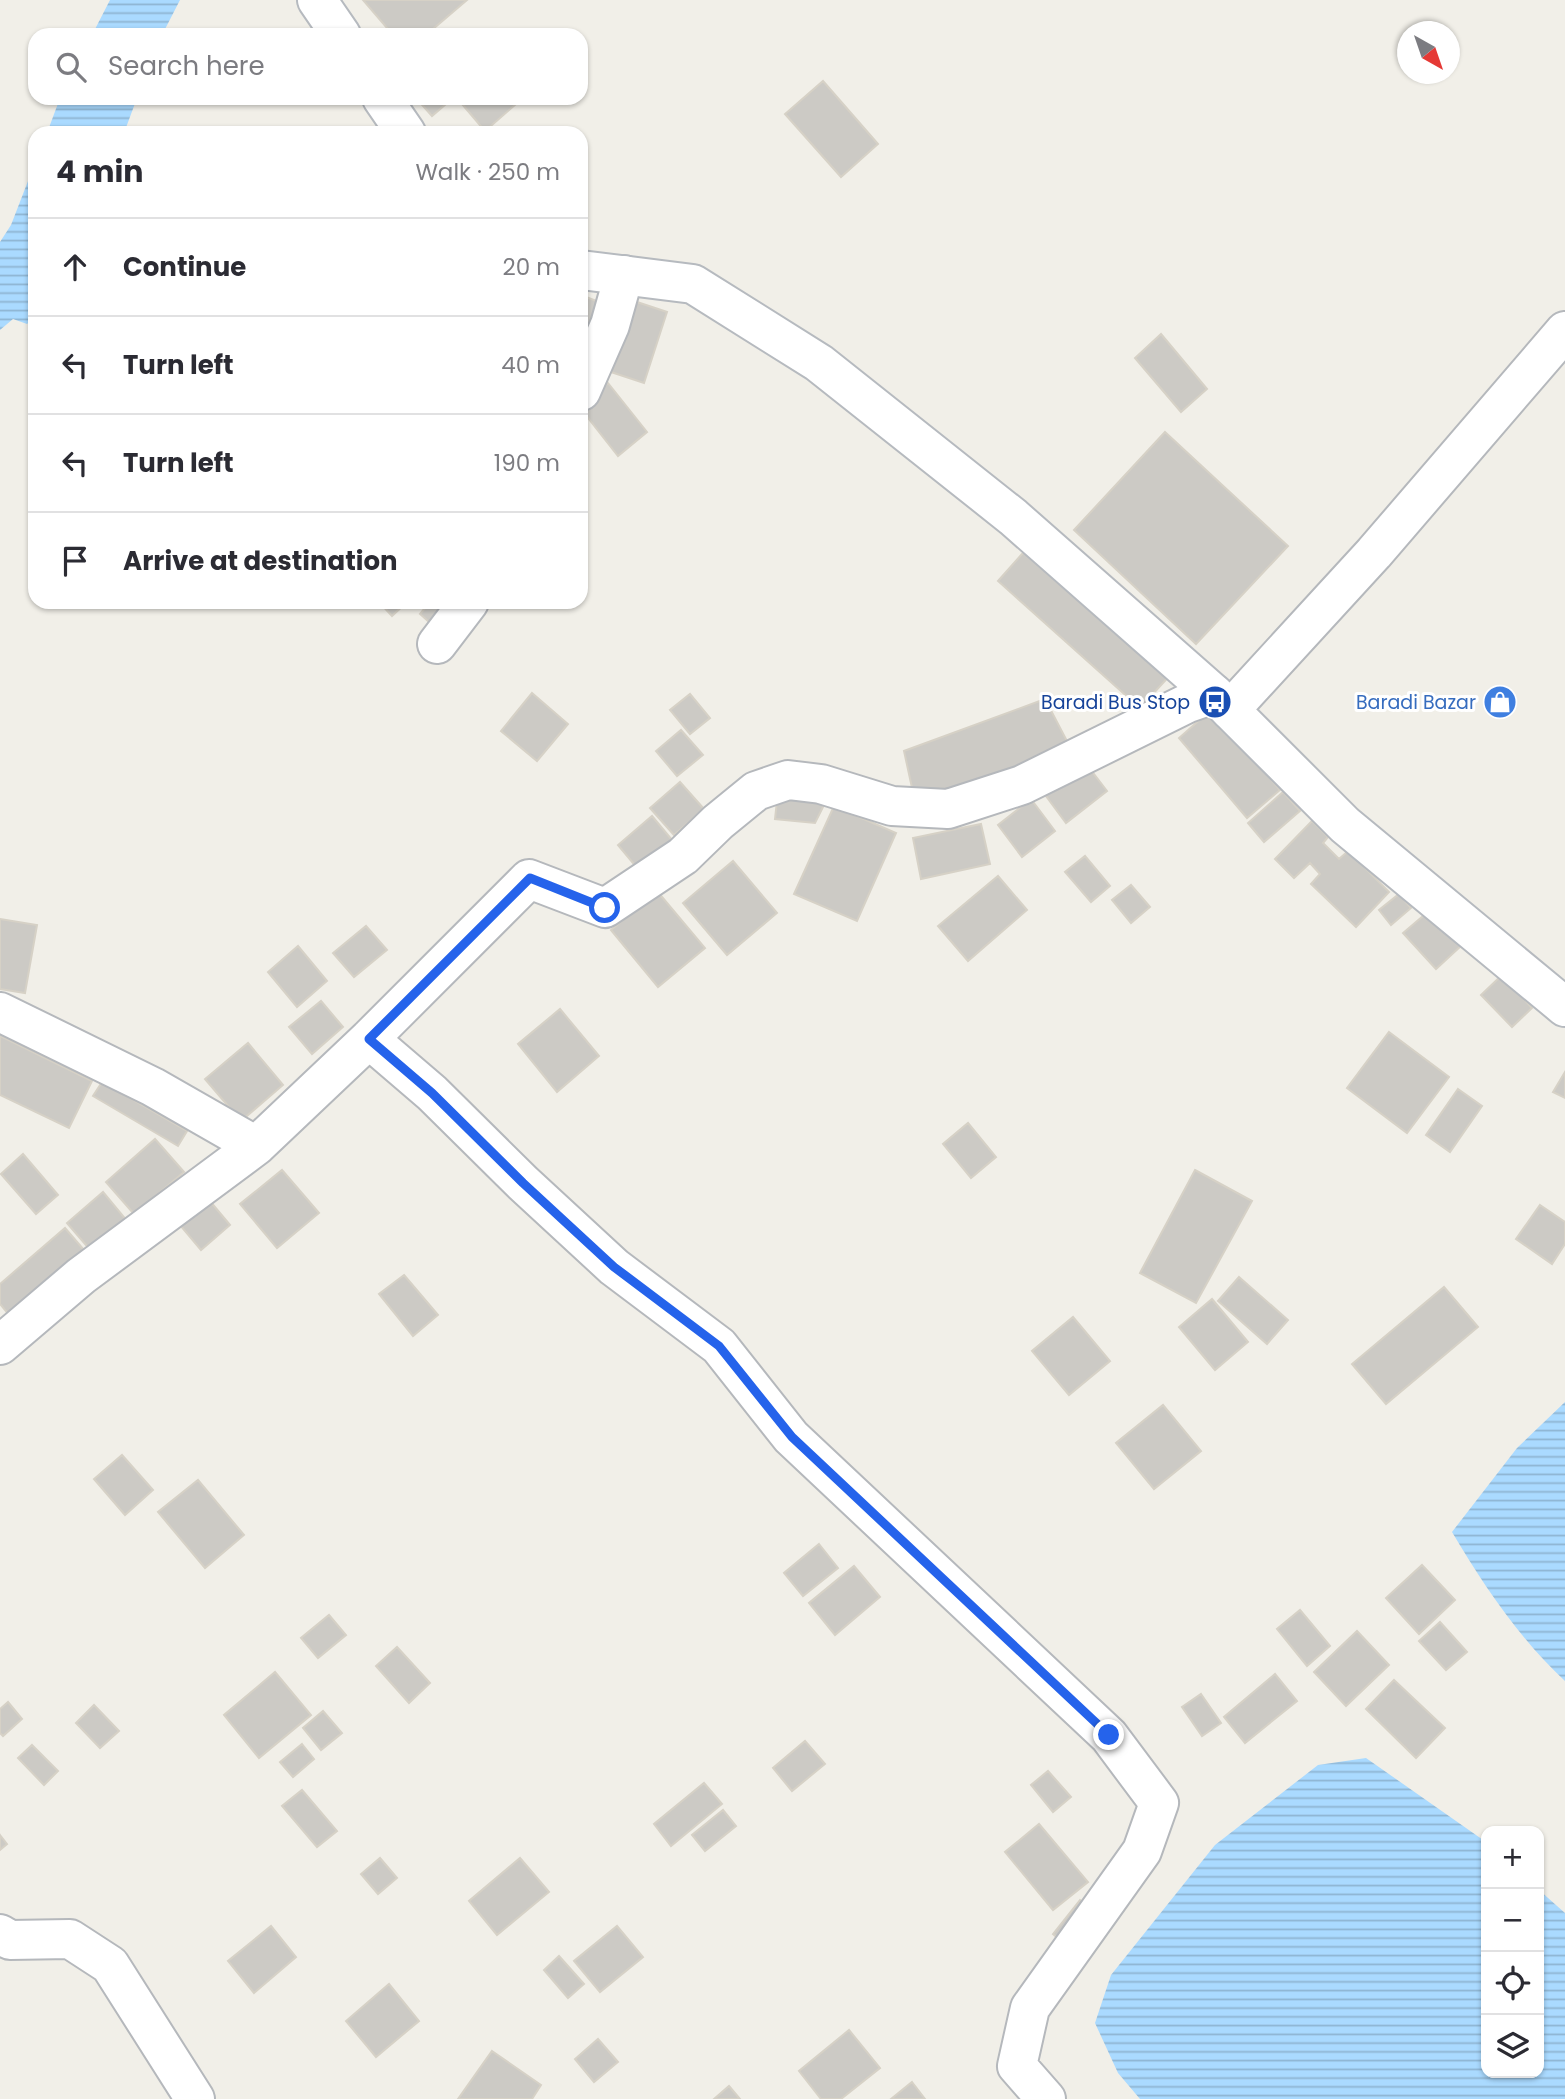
<!DOCTYPE html>
<html lang="en">
<head>
<meta charset="utf-8">
<style>
  body { margin:0; font-family:Poppins,sans-serif; background:#f2f2f3; color:#2b2b33 }
  .controls { position:absolute; right:21px; bottom:21px; display:grid; overflow:hidden; border-radius:14px; box-shadow:0 2px 5px #0004 }
  .controls button { width:63px; height:63px; display:grid; place-items:center; padding:0; border:0; border-bottom:2px solid #e1e1e2; background:#fff; color:#2b2b33; font:35px sans-serif }
  .compass { position:absolute; left:1397px; top:21px; width:63px; height:63px; border-radius:50%; background:#fff; box-shadow:0 2px 5px #0004; rotate:140deg }
  .stop { position:absolute; width:21px; height:21px; margin:-16px; border:5px solid #2563eb; border-radius:50%; background:#fff }
  .stop.end { background:#2563eb; border-color:#fff; box-shadow:0 2px 7px #0008 }
  .list { margin:0; padding:0; list-style:none }
  h2 { display:flex; justify-content:space-between; align-items:center; height:91px; margin:0; padding:0 28px; font-size:30px }
  h2 small { font-size:23px; font-weight:400; color:#7c7c81 }
  .list li { display:grid; grid-template-columns:46px 1fr auto; gap:21px; align-items:center; box-sizing:border-box; height:98px; padding:0 28px; border-top:2px solid #e1e1e2 }
  .list b { display:block; font-size:26px; white-space:nowrap }
  .list em { font-size:23px; font-style:normal; color:#7c7c81 }
  .icon { flex:none; width:38px; height:38px; fill:none; stroke:currentColor; stroke-width:2; stroke-linecap:round; stroke-linejoin:round }
  .map { position:relative; flex:none; width:1565px; height:2099px; overflow:hidden }
  .search { position:absolute; background:#fff; box-shadow:0 2px 5px #0004; left:28px; top:28px; width:560px; height:77px; display:flex; align-items:center; gap:18px; box-sizing:border-box; padding:0 24px; border-radius:21px; color:#7c7c81; font-size:26px }
  .panel { position:absolute; background:#fff; box-shadow:0 2px 5px #0004; left:28px; top:126px; width:560px; height:483px; border-radius:21px }
  .map>svg:first-child { display:block }
</style>
</head>
<body>
<div class="map">
<svg width="1565" height="2099" viewBox="0 0 1565 2099">
  <defs>
    <pattern id="water-rules" width="6" height="5" patternUnits="userSpaceOnUse" patternTransform="scale(1.75)"><rect width="6" height="5" fill="#aadaff"/><path d="M0 2.5h6" fill="none" stroke="#8eb4d2"/></pattern>
  </defs>
  <rect width="100%" height="100%" fill="#f1efe8"/>
  <path fill="url(#water-rules)" d="M110 0H180L162 35H92Z
    M60 98H137L124 133H47Z
    M35 163V317L27 324 13 319 0 330V242L11 225Z
    M1565 1402V1681C1519 1638 1484 1586 1452 1532L1517 1448Z
    M1366 1758 1486 1842V2073H1539V1890L1565 1913V2099H1140L1118 2073 1095 2023 1111 1975 1215 1845 1318 1765Z"/>
  <path fill="#cccac5" stroke="#d6d1c6" stroke-width="2" d="M363 0H467L426 35H393Z
    M823 81 878 144 841 177 785 114Z
    M416 98H453L432 116Z
    M469 98H523L485 131 462 104Z
    M581 295 612 307 581 361Z
    M622 297 667 312 644 383 599 368Z
    M1161 334 1207 389 1181 412 1135 358Z
    M608 383 647 432 618 456 581 409V405Z
    M1165 432 1288 546 1196 644 1074 530Z
    M1030 545 1173 672 1140 708 998 581Z
    M379 602H407L392 616Z
    M430 602H463L438 630 420 614Z
    M532 693 568 724 537 761 501 731Z
    M690 694 710 718 690 734 670 710Z
    M1045 699 1068 743 953 799 914 797 904 751Z
    M1211 710 1280 790 1247 818 1179 738Z
    M681 730 703 755 677 776 656 751Z
    M1084 761 1107 791 1066 823 1043 792Z
    M680 782 704 809 674 835 650 808Z
    M778 792 828 797 815 823 775 819Z
    M1283 792 1300 811 1264 842 1248 823Z
    M1031 799 1055 831 1022 857 998 825Z
    M834 806 896 833 857 921 794 894Z
    M652 816 672 840 638 869 618 845Z
    M1312 821 1328 837 1323 843 1339 859 1348 851 1389 892 1356 927 1311 884 1320 874 1310 863 1294 878 1275 859Z
    M981 824 990 864 921 879 913 838Z
    M1085 856 1110 886 1091 902 1065 872Z
    M733 861 777 913 727 955 683 903Z
    M998 876 1027 910 968 961 938 926Z
    M1131 885 1150 907 1131 923 1112 900Z
    M657 891 705 948 658 987 611 930Z
    M1399 894 1411 908 1391 925 1379 910Z
    M1429 911 1461 946 1436 969 1403 933Z
    M0 919 37 925 25 993 0 989Z
    M366 926 387 950 354 977 333 953Z
    M298 946 327 981 297 1007 268 972Z
    M1502 975 1532 1008 1512 1027 1481 995Z
    M321 1001 343 1027 312 1054 289 1027Z
    M560 1009 599 1056 557 1092 518 1044Z
    M1389 1032 1449 1077 1407 1133 1347 1088Z
    M0 1036 92 1081 69 1128 0 1095Z
    M248 1043 283 1085 241 1121 205 1079Z
    M1565 1072V1098L1553 1092Z
    M102 1082 187 1131 178 1146 93 1096Z
    M1458 1089 1482 1106 1450 1152 1426 1135Z
    M968 1123 996 1157 971 1178 943 1144Z
    M155 1139 184 1172 134 1214 106 1182Z
    M23 1154 58 1195 36 1214 1 1174Z
    M282 1170 319 1213 277 1248 240 1204Z
    M1195 1170 1252 1201 1196 1303 1140 1273Z
    M103 1192 128 1222 92 1252 67 1223Z
    M204 1194 230 1225 201 1250 174 1218Z
    M1540 1205 1565 1222V1244L1552 1264 1516 1239Z
    M65 1228 90 1257 15 1322 0 1304V1284Z
    M404 1275 438 1315 413 1336 379 1294Z
    M1239 1277 1288 1320 1267 1344 1218 1301Z
    M1444 1287 1478 1327 1386 1404 1352 1364Z
    M1212 1299 1248 1342 1215 1370 1179 1327Z
    M1073 1317 1110 1361 1069 1395 1032 1351Z
    M1163 1405 1201 1451 1154 1489 1116 1443Z
    M122 1455 153 1490 125 1515 94 1479Z
    M198 1480 244 1535 205 1568 158 1512Z
    M819 1544 838 1568 803 1596 784 1573Z
    M1422 1565 1455 1600 1419 1634 1386 1598Z
    M854 1566 880 1597 835 1635 809 1603Z
    M1300 1610 1330 1646 1307 1666 1277 1629Z
    M329 1615 346 1635 318 1658 301 1638Z
    M1440 1622 1467 1652 1446 1670 1419 1641Z
    M1357 1631 1389 1665 1346 1706 1314 1672Z
    M397 1647 430 1683 409 1703 376 1666Z
    M275 1672 311 1715 259 1758 224 1715Z
    M1275 1674 1297 1701 1245 1743 1224 1717Z
    M1394 1680 1445 1728 1416 1758 1366 1709Z
    M1201 1694 1221 1723 1202 1736 1182 1707Z
    M8 1702 22 1719 3 1736 0 1733V1709Z
    M94 1705 119 1731 100 1748 76 1723Z
    M323 1711 342 1733 321 1750 303 1728Z
    M805 1741 825 1764 792 1791 773 1768Z
    M302 1744 314 1759 293 1777 280 1762Z
    M32 1745 58 1771 44 1785 18 1758Z
    M1048 1771 1071 1797 1053 1812 1031 1785Z
    M704 1783 722 1804 671 1846 654 1824Z
    M302 1790 337 1831 317 1847 282 1806Z
    M723 1810 736 1826 705 1851 692 1835Z
    M1039 1824 1088 1882 1053 1910 1005 1852Z
    M0 1835 7 1844 0 1850Z
    M380 1858 397 1878 378 1894 361 1874Z
    M520 1858 549 1892 497 1935 469 1901Z
    M1080 1900 1094 1910 1066 1945 1053 1934Z
    M271 1926 296 1957 254 1993 228 1961Z
    M617 1926 643 1957 600 1992 574 1961Z
    M559 1956 584 1984 568 1998 544 1970Z
    M389 1984 419 2021 376 2057 346 2021Z
    M849 2030 880 2068 841 2099H821L799 2071Z
    M598 2039 618 2062 594 2082 575 2059Z
    M492 2051 541 2085 532 2099H458Z
    M912 2082 925 2099H891Z
    M729 2086 740 2099H714Z"/>
  <g fill="none" stroke-linecap="round" stroke-linejoin="round">
    <defs>
      <path id="minor" d="M581 391 610 325 624 275
        M437 644 469 602
        M1230 710 1374 553 1565 331
        M0 1012 153 1087 256 1146
        M369 1039 432 1093 523 1183 614 1267 719 1346 791 1437 1109 1736 1159 1803 1142 1851 1030 2008 1017 2066 1046 2099
        M0 1345 81 1276 256 1146 369 1039 529 879 605 908 683 856 718 822 756 791 788 780 821 784 892 806 948 809 1022 785 1188 703 1214 694
        M0 1934 10 1940 70 1939 110 1965 195 2099"/>
      <path id="secondary" d="M317 0 341 35
        M382 98 406 133
        M581 270 693 284 819 363 1013 517 1214 694 1345 825 1565 1007"/>
    </defs>
    <use href="#minor" stroke="#b5b8bc" stroke-width="42"/>
    <use href="#secondary" stroke="#b6babf" stroke-width="42"/>
    <use href="#minor" stroke="#fff" stroke-width="38"/>
    <use href="#secondary" stroke="#fff" stroke-width="38"/>
  </g>
  <g fill="none" stroke-linecap="round" stroke-linejoin="round">
    <path stroke="#2563eb" stroke-width="9" d="M605 908 530 878 369 1039 432 1093 523 1183 614 1267 719 1346 792 1437 1109 1735"/>
  </g>
  <defs>
    <symbol id="bus-disc" viewBox="-11 -11 22 22"><circle r="9.5" fill="#1a4fb4" stroke="#fff"/><path d="M-5-6H5V4H4V6H2V4H-2V6H-4V4H-5ZM-3.5-4V0h7V-4ZM-3.5 1.2v1.5H-2V1.2ZM2 1.2v1.5H3.5V1.2Z" fill="#fff"/></symbol>
    <symbol id="shop-disc" viewBox="-11 -11 22 22"><circle r="9.5" fill="#3f7fe0" stroke="#fff"/><path d="M-5-2.5h2.3a2.7 3.5 0 0 1 5.4 0H5L5.5 6h-11ZM-1.5-2.5h3a1.5 2.3 0 0 0-3 0Z" fill="#fff"/></symbol>
  </defs>
  <g fill-rule="evenodd">
    <use href="#bus-disc" x="1196" y="683" width="38" height="38"/>
    <use href="#shop-disc" x="1481" y="683" width="38" height="38"/>
  </g>
  <g text-anchor="middle" stroke-width="6" stroke-linejoin="round" paint-order="stroke">
    <g font-size="19" fill="#164399" stroke="#fff" text-anchor="end">
      <text x="1190" y="709">Baradi Bus Stop</text>
    </g>
    <g font-size="19" fill="#366cbe" stroke="#fff" text-anchor="end">
      <text x="1476" y="709">Baradi Bazar</text>
    </g>
  </g>
</svg>
<div class="controls">
<button>+</button>
<button>−</button>
<button><svg class="icon" aria-label="locate" viewBox="0 0 24 24"><circle cx="12" cy="12" r="6"/><path d="M12 2v4M12 18v4M2 12h4M18 12h4"/></svg></button>
<button><svg class="icon" aria-label="layers" viewBox="0 0 24 24"><path d="M12 4l9 5-9 5-9-5zM3 14l9 5 9-5"/></svg></button>
</div>
<svg class="compass" viewBox="-18 -18 36 36"><path d="M0-13l5 13h-10z" fill="#e53935"/><path d="M0 13l5-13h-10z" fill="#7c7c81"/></svg>
<div class="stop" style="left:605px;top:908px"></div>
<div class="stop end" style="left:1109px;top:1735px"></div>
<div class="search"><svg class="icon" aria-label="search" viewBox="0 0 24 24"><circle cx="10" cy="10" r="6"/><path d="M15 15l6 6"/></svg>Search here</div>
<section class="panel">
<h2>4 min<small>Walk · 250 m</small></h2>
<ul class="list">
<li><svg class="icon" aria-label="ahead" viewBox="0 0 24 24"><path d="M12 20V5M6 11l6-6 6 6"/></svg><div><b>Continue</b></div><em>20 m</em></li>
<li><svg class="icon" aria-label="left" viewBox="0 0 24 24"><path d="M17 20v-9H6M10 6l-5 5 5 5"/></svg><div><b>Turn left</b></div><em>40 m</em></li>
<li><svg class="icon" aria-label="left" viewBox="0 0 24 24"><path d="M17 20v-9H6M10 6l-5 5 5 5"/></svg><div><b>Turn left</b></div><em>190 m</em></li>
<li><svg class="icon" aria-label="arrive" viewBox="0 0 24 24"><path d="M6 21V4h12l-3 4 3 4H6"/></svg><div><b>Arrive at destination</b></div></li>
</ul>
</section>
</div>
</body>
</html>
